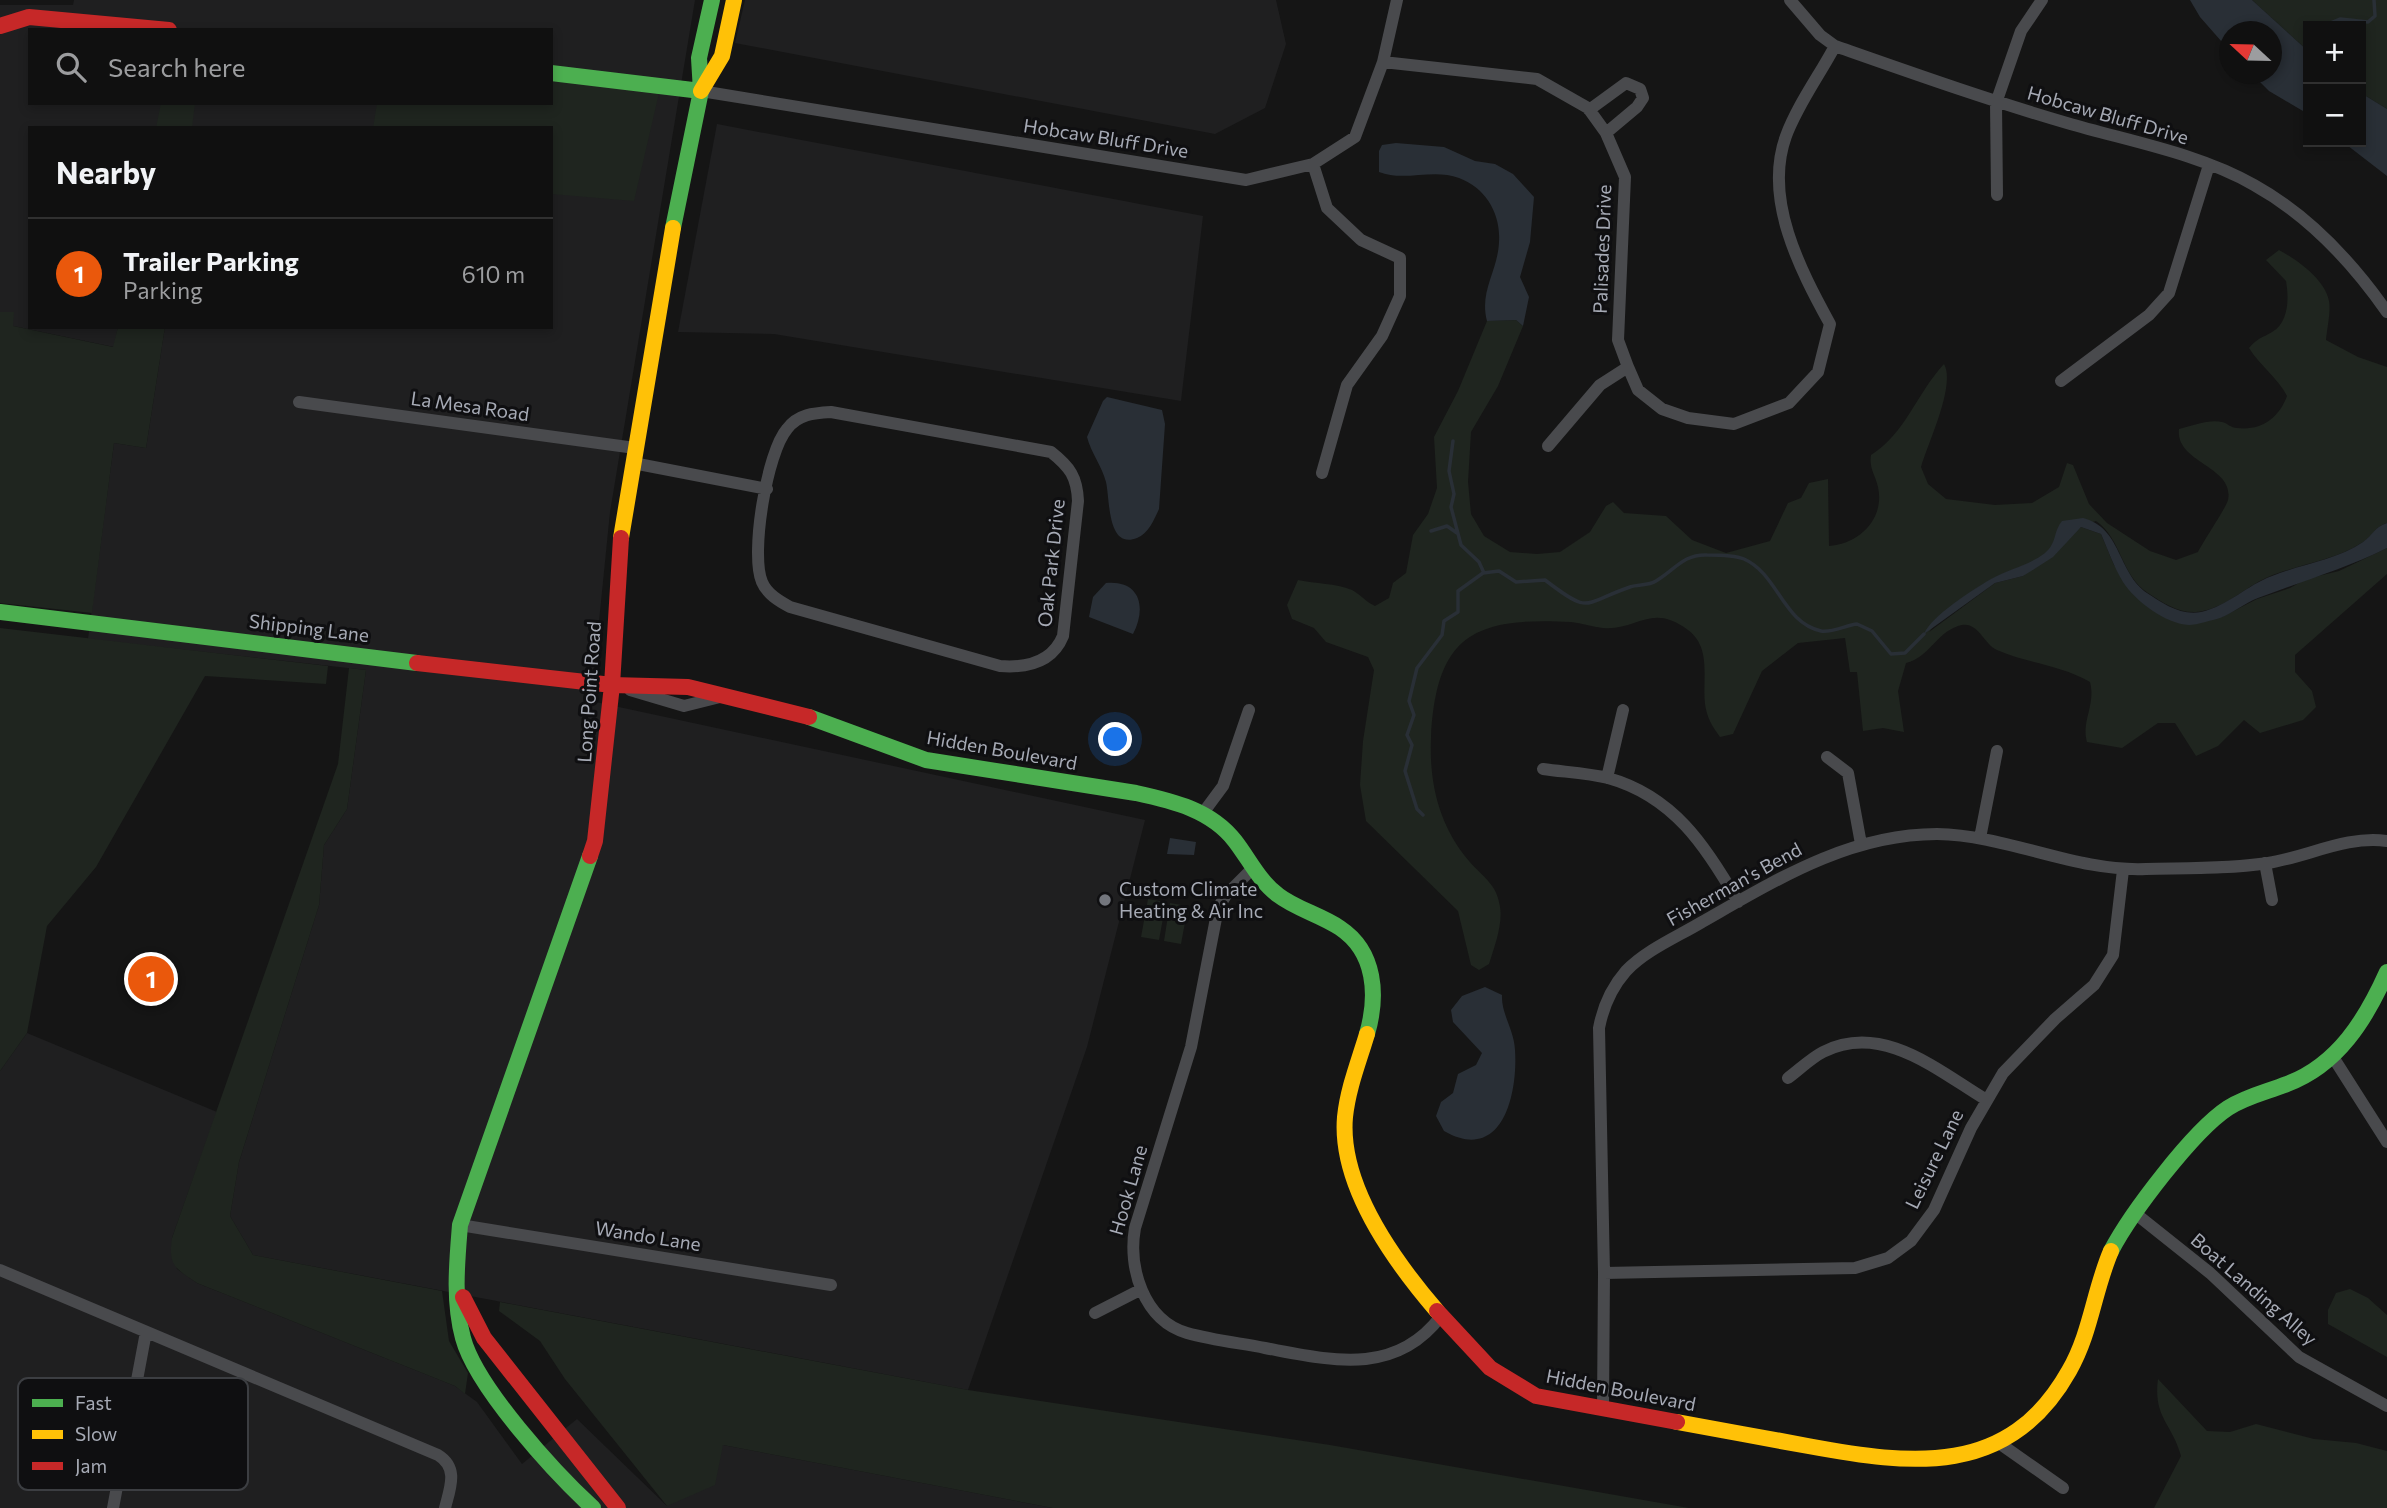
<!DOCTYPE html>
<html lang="en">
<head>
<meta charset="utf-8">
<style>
  body { margin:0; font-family:Commissioner,sans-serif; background:#1e1e1e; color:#f1f3f6 }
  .controls { position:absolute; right:21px; top:21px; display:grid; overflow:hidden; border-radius:0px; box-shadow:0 4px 10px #0003 }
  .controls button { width:63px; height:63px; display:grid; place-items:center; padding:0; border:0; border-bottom:2px solid #303030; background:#101010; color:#f1f3f6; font:35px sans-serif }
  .compass { position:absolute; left:2219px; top:21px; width:63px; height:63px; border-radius:50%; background:#101010; box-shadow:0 4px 10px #0003; rotate:292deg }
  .you { position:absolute; left:1116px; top:740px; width:24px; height:24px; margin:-18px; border:5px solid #fff; border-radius:50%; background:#1a73e8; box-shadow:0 0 0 10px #1a73e833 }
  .badge { display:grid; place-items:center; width:46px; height:46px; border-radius:50%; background:#ea580c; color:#fff; font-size:23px; font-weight:700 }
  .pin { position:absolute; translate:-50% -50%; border:4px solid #fff; box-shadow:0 2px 7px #0006 }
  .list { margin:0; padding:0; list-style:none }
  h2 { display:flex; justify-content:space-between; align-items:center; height:91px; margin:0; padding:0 28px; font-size:30px }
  h2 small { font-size:23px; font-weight:400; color:#9c9d9f }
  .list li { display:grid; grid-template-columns:46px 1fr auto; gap:21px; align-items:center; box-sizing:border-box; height:112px; padding:0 28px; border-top:2px solid #303030 }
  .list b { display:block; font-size:26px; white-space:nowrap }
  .list p { margin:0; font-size:23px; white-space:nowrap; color:#9c9d9f }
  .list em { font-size:23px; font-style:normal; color:#9c9d9f }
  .icon { flex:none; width:38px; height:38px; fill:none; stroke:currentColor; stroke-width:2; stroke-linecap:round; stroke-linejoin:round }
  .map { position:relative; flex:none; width:2387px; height:1508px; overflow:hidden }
  .search { position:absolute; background:#101010; box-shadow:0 4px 10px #0003; left:28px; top:28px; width:525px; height:77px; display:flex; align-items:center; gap:18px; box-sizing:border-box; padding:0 24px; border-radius:0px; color:#9c9d9f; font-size:26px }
  .panel { position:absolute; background:#101010; box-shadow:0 4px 10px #0003; left:28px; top:126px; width:525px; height:203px; border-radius:0px }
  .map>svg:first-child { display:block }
</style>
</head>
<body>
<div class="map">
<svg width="2387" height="1508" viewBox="0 0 2387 1508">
  <rect width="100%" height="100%" fill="#151515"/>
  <path fill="#1f1f20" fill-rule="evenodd" d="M74 0H695L610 512 591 701 1145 820 1087 1047 968 1390 253 1255 230 1216 239 1162 319 905 324 845 347 809 366 670 88 639 114 443 146 448 165 327H551V128H30V327H118L114 347 13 326V312H0V5H73ZM30 30H551V103H30Z
    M745 0H1276L1286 44 1265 108 1215 134 735 43Z
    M717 124 1203 216 1181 401 774 334 678 332Z
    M27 1033 217 1112 172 1238 177 1269 197 1283 455 1386 477 1402 522 1464 577 1419 667 1506 723 1445 1053 1508H0V1071Z"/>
  <path fill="#1f251f" d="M2252 0H2387V109L2361 93V26H2308V51Z
    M551 80 659 93 634 201 551 194V128H373L377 103H551Z
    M161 103H195L192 128H156Z
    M2279 250C2297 260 2325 279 2329 301 2331 312 2327 328 2326 340L2358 357 2387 367V523C2374 527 2374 535 2363 542 2332 563 2291 564 2258 582 2239 593 2220 610 2196 612 2178 613 2163 603 2148 593 2121 576 2122 539 2096 521L2056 534C2056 562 2010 568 1992 579 1967 593 1946 610 1929 632L1995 583 2023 576 2081 527 2101 534 2114 565 2162 615 2222 617 2257 599 2290 588 2306 579 2339 571 2387 548V574L2295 655V672L2312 691 2316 707 2303 720 2260 733 2244 720 2218 746 2196 756 2175 723H2158L2122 748 2087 742C2081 721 2096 705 2090 682 2058 664 2029 664 1997 650 1983 644 1978 619 1958 626 1935 634 1930 657 1906 663L1898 691 1904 732 1883 728 1863 731 1857 672H1850L1845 638 1798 643 1762 671 1733 734 1720 737C1712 726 1707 718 1705 704 1702 679 1712 648 1688 630 1651 602 1637 631 1603 628 1592 627 1582 623 1571 622 1475 617 1436 634 1431 738 1429 783 1439 826 1469 861 1483 877 1497 884 1500 907 1503 924 1494 948 1489 964L1479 970 1471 965 1458 911 1366 821 1360 785 1363 741 1374 670 1368 657 1326 642 1314 628 1292 619 1287 605 1298 580C1316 584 1335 583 1352 590 1360 594 1366 602 1375 606L1389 598 1393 583 1406 573 1413 535 1428 514 1437 488 1434 437 1458 391 1487 321 1516 320 1523 326 1498 386 1471 432 1468 482 1471 514 1484 536 1510 552 1537 554 1560 552 1590 532 1606 506 1613 502 1624 513 1666 516 1692 540 1726 553 1770 541 1788 503 1801 498 1809 483 1828 479 1829 546C1859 544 1885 519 1878 487 1875 474 1869 469 1871 455 1905 434 1917 393 1944 364 1956 385 1928 443 1921 467L1928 484 1946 499 1995 505 2032 503 2059 487 2067 463 2073 465 2089 504 2107 523 2150 551 2176 560 2198 552C2203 542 2227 506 2228 500 2235 466 2175 463 2179 429 2191 426 2210 419 2222 422 2227 423 2231 428 2237 428 2261 431 2279 418 2287 396 2278 378 2260 366 2249 348 2257 338 2262 338 2272 332 2289 322 2289 298 2286 281L2266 260Z
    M0 312H14L13 326 113 347 118 327H165L146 448 114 443 92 613 0 603Z
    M0 628 328 666 326 684 205 676 96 867 47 926 27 1033 0 1071Z
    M349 668 366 670 347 809 324 845 319 905 239 1162 230 1216 253 1255 442 1291 449 1341 468 1373 465 1394 455 1386 197 1283C175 1268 168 1266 172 1238L338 764Z
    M1148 899 1166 902 1159 940 1141 937Z
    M1170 903 1188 906 1181 944 1164 941Z
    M2350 1289 2368 1298 2387 1315V1357L2328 1324V1310L2336 1293Z
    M500 1302 968 1390 1330 1445 1689 1508H1053L723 1445 715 1485 667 1506 565 1379 540 1341 499 1311Z
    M2158 1379 2207 1431 2230 1432 2256 1424 2314 1439 2356 1443 2387 1451V1508H2154L2181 1456C2172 1423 2153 1418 2158 1379Z"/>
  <path fill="#292f36" d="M2190 0H2252L2308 51V114L2269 91 2252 74H2272V32H2230L2229 50 2200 17Z
    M2361 93 2387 109V176L2343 142H2361Z
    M1396 143 1444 147 1475 161 1495 164 1513 174 1534 197 1530 242 1520 277 1529 297 1523 326 1516 320 1487 321C1479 291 1498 271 1499 242 1501 214 1486 188 1459 178 1433 168 1404 182 1379 172V151L1382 145Z
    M1107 397 1162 410 1165 424 1159 509C1154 520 1148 534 1137 538 1107 550 1110 499 1106 482 1102 466 1091 453 1087 437L1103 401Z
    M2083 518C2122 528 2117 572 2147 593 2162 603 2181 616 2201 612 2228 606 2247 585 2272 576 2301 564 2337 560 2363 542 2373 535 2374 527 2387 523V548C2345 569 2302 581 2258 598 2245 603 2233 613 2220 618 2212 620 2197 625 2189 625 2166 624 2135 601 2123 582 2114 567 2108 550 2101 534L2081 527 2053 557 2039 566 2023 576 1995 583 1924 634C1931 616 1974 589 1991 579 2009 569 2028 566 2045 553 2057 543 2053 532 2062 521Z
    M1106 583C1140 580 1147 607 1133 634L1089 617 1093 597Z
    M1170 838 1196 842 1194 855 1167 854Z
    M1485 987 1502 995C1501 1014 1514 1029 1515 1050 1518 1095 1502 1164 1444 1131L1436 1116 1441 1102 1453 1093 1458 1074 1476 1065 1482 1053 1453 1022 1451 1010 1462 996Z"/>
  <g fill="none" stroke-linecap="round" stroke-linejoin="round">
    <path stroke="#292f36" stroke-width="3.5" d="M2323 26 2340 19 2368 22 2375 16 2374 0
      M1453 441 1449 471 1454 494 1451 507 1461 545 1479 562 1484 573
      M1431 531 1447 526 1457 533
      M1423 815 1417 809 1405 771 1412 745 1407 735 1414 715 1409 701 1417 668 1442 635 1444 621 1458 612V591L1483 573 1499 571 1516 582 1545 580C1591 615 1581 604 1630 587 1639 584 1648 586 1656 581 1675 570 1683 554 1707 555 1718 555 1734 555 1744 559 1778 574 1783 623 1821 631 1831 633 1847 625 1857 624L1872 631 1891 654 1905 653 1924 634"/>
    <path stroke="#494a4d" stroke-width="12" d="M1790 0 1820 35 1835 46C1912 73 1988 100 2067 123 2128 141 2198 153 2254 185 2308 215 2352 262 2387 312
      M1383 62 1537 79 1588 108 1606 133 1625 177 1618 340 1628 367 1600 385 1548 446
      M701 91 1246 180 1313 164 1355 137 1383 62 1397 0
      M1589 110 1626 83 1640 89 1643 98 1637 107 1606 133
      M1313 164 1327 208 1361 240 1400 258V296L1382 336 1347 385 1322 473
      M1997 195 1996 103 2021 31 2042 0
      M1628 367 1638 390 1662 409 1688 418 1734 424 1789 403 1818 372 1830 324C1800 269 1763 199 1786 136 1798 104 1819 76 1835 46
      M2061 381 2149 315 2169 293 2209 165
      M299 402 635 448
      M831 412 1051 452C1070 467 1077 477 1078 501L1063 636C1052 663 1026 668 1000 666L790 607C779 601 767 594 762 582 750 554 767 452 787 429 798 414 814 413 831 412Z
      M633 463 767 489
      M630 690 684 706 720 697
      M1827 757 1848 773 1861 844
      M1543 769C1564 772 1587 773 1608 778 1673 796 1706 846 1738 902
      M1607 778 1623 710
      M1203 813 1223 786 1249 710
      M1980 838 1997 751
      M2265 863 2272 900
      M1253 868 1226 895 1218 908 1191 1047 1135 1228C1128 1267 1143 1320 1187 1333 1212 1340 1239 1343 1265 1348 1330 1360 1395 1377 1441 1316
      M2333 1057 2387 1142
      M1788 1078C1799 1070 1811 1058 1823 1052 1882 1022 1937 1070 1985 1099
      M2136 1214 2210 1273 2299 1357 2387 1406
      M460 1225 831 1285
      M0 1270 438 1455C459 1468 450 1488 445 1508
      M1604 1273 1855 1268 1888 1258 1911 1241 1934 1210 1971 1128 2003 1073 2055 1019 2094 985 2113 955 2123 870
      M1095 1313 1140 1290
      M1603 1408 1604 1273 1599 1028C1603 1007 1612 987 1626 971 1646 950 1677 937 1702 922 1776 880 1849 834 1937 834 2008 835 2075 872 2146 869 2186 868 2228 869 2268 863 2307 857 2347 835 2387 841
      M1999 1443 2063 1488
      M113 1508 146 1332"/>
    <path stroke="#4caf50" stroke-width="16" d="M551 73 701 91
      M673 228 701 91 699 58 712 0
      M0 612 417 663
      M809 717 926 760 1136 793C1173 801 1211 810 1235 841 1249 859 1259 881 1278 895 1296 909 1321 915 1340 928 1376 952 1378 996 1367 1034
      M590 856 460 1225C457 1262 453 1301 463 1338 476 1387 555 1473 593 1508
      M2111 1251C2131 1213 2193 1131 2228 1108 2247 1096 2267 1092 2287 1084 2338 1065 2366 1019 2387 972"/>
    <path stroke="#ffc107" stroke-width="16" d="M701 91 722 56 734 0
      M621 538 673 228
      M1367 1034C1359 1061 1348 1088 1345 1117 1339 1186 1394 1261 1437 1311
      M1677 1422C1721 1430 1764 1438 1808 1446 1911 1465 2009 1478 2069 1371 2091 1333 2094 1290 2111 1251"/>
    <path stroke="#c62828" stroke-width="16" d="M0 26 29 17 169 30
      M417 663 612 685 688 687 809 717
      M590 856 595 841 612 685 621 538
      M463 1297 484 1338 618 1508
      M1437 1311 1490 1368 1536 1396 1677 1422"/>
  </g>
  <circle fill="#73767d" stroke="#0f0f11" stroke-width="2.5" cx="1105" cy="900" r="7"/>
  <g text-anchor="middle" stroke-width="6" stroke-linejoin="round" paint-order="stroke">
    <g font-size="19" fill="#a6aab5" stroke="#0f0f11">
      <text transform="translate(2108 115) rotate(16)" y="7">Hobcaw Bluff Drive</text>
      <text transform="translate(1106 138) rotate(9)" y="7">Hobcaw Bluff Drive</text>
      <text transform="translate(1602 249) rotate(-88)" y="7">Palisades Drive</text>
      <text transform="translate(470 406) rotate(8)" y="7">La Mesa Road</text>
      <text transform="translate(1051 563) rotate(-84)" y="7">Oak Park Drive</text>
      <text transform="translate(309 628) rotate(7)" y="7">Shipping Lane</text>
      <text transform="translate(589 692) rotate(-86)" y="7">Long Point Road</text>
      <text transform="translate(1002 750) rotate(10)" y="7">Hidden Boulevard</text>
      <text transform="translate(1734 884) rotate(-29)" y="7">Fisherman's Bend</text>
      <text transform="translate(1934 1159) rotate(-64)" y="7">Leisure Lane</text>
      <text transform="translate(1128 1190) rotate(-74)" y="7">Hook Lane</text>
      <text transform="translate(648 1236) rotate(9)" y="7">Wando Lane</text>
      <text transform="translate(2254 1289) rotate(41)" y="7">Boat Landing Alley</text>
      <text transform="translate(1621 1390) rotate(11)" y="7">Hidden Boulevard</text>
    </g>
    <g font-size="19" fill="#a6aab5" stroke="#0f0f11" text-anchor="start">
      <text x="1119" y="896">Custom Climate<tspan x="1119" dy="22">Heating &amp; Air Inc</tspan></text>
    </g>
  </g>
  <rect x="18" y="1378" width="230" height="112" rx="10" fill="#0f0f11" stroke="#3c3e42" stroke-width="2"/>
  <rect x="32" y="1399" width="31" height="8" fill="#4caf50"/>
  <rect x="32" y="1430" width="31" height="9" fill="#ffc107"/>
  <rect x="32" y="1462" width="31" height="8" fill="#c62828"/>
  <g font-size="19" fill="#a6aab5">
    <text x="75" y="1410">Fast</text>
    <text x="75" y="1441">Slow</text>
    <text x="75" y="1473">Jam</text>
  </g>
</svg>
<div class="controls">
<button>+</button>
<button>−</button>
</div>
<svg class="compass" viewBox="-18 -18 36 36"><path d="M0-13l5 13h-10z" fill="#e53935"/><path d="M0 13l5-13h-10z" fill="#9c9d9f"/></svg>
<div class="you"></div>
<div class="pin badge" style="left:151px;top:979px">1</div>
<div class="search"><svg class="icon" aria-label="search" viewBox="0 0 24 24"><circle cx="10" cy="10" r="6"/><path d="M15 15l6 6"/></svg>Search here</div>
<section class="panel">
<h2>Nearby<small></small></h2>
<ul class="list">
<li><span class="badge">1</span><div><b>Trailer Parking</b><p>Parking</p></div><em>610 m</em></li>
</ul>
</section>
</div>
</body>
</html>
